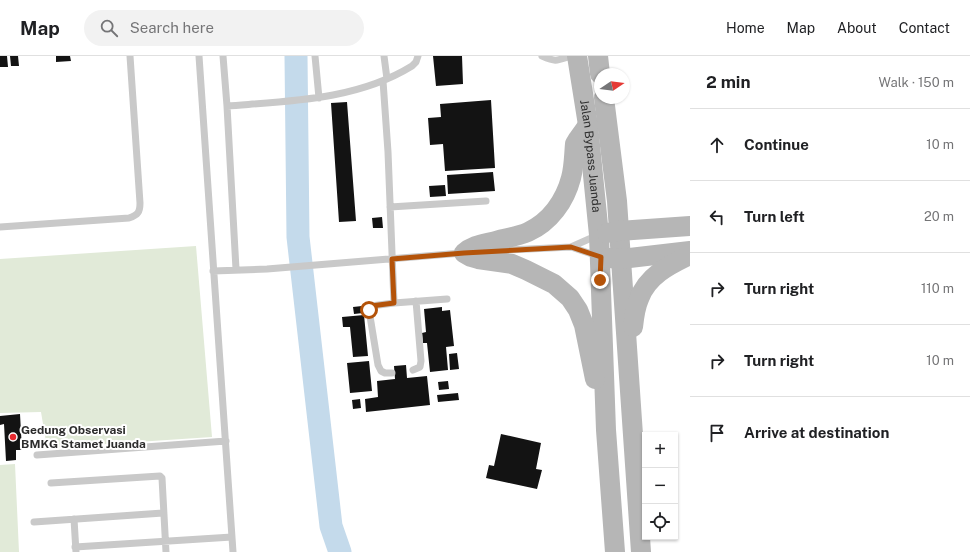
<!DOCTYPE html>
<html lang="en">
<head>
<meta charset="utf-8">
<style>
  body { margin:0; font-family:"Public Sans",sans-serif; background:#f2f2f2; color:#202124 }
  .controls { position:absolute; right:12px; bottom:12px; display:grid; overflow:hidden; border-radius:0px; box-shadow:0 1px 3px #0004 }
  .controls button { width:36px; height:36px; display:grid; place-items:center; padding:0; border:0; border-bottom:1px solid #e0e0e0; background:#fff; color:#202124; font:20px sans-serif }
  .compass { position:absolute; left:594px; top:12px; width:36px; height:36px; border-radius:50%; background:#fff; box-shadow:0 1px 3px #0004; rotate:77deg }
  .stop { position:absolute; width:12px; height:12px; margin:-9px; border:3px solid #b45309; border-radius:50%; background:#fff }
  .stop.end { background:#b45309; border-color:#fff; box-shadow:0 1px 4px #0008 }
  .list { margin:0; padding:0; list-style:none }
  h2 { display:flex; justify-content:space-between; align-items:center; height:52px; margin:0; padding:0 16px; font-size:17px }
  h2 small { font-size:13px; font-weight:400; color:#757577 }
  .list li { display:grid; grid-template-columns:26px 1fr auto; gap:12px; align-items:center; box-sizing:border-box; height:72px; padding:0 16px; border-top:1px solid #e0e0e0 }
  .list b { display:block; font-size:15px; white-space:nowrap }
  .list em { font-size:13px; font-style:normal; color:#757577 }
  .icon { flex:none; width:22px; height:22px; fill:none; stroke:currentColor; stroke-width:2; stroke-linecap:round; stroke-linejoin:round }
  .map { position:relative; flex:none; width:690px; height:496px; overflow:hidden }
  header { display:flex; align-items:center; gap:24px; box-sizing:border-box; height:56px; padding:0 20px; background:#fff; border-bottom:1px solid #e0e0e0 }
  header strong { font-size:19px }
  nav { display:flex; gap:22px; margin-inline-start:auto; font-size:14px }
  .search { width:280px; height:36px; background:#f2f2f2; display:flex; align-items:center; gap:10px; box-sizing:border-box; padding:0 14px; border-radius:22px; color:#757577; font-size:15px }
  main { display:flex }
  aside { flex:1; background:#fff }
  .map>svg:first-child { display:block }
</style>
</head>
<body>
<header>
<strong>Map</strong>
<div class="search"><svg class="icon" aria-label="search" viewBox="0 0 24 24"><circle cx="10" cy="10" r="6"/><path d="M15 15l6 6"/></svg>Search here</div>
<nav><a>Home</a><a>Map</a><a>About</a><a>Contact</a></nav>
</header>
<main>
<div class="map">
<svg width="690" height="496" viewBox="0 0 690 496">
  <rect width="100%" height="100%" fill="#fff"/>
  <path fill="#e1ead8" d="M196 190 212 381 47 392 41 356 0 357V203Z
    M15 408 19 496H0V409Z"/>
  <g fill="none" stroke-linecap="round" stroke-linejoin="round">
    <path stroke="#c4daeb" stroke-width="23" d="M296 0 298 181 331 470 340 496"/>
  </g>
  <path fill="#131313" d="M0 0H7L8 11H0Z
    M10 0H18L19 10H11Z
    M56 0H70L71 5 56 6Z
    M433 0H462L463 28 436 30Z
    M491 44 495 112 445 115 443 88 430 89 428 62 441 61 440 48Z
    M347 46 356 165 339 166 331 47Z
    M493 116 495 135 448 138 447 119Z
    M445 129 446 140 430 141 429 130Z
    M382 161 383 172H373L372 162Z
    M362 250 363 257 354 258 353 251Z
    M442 251V255L450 254 454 290 446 291 448 314 430 316 427 287H423L422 277 426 276 424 253Z
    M364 259 368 300 353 301 350 271H343L342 261Z
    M457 297 459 313 450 314 449 298Z
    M369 305 372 335 350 337 347 307Z
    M406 309 407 322 427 320 430 349 366 356 365 343 378 341 377 325 395 323 394 310Z
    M448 325 449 333 439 334 438 326Z
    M458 337 459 344 438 346 437 339Z
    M360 343 361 352 353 353 352 344Z
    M20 358 22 394H16V404L6 405 4 368 0 369V360Z
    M501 378 541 387 536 413 542 414 537 433 486 422 489 409 494 410Z"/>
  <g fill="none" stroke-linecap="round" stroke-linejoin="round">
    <path stroke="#c9c9c9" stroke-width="7" d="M199 0 233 496
      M223 0 227 50 236 213
      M315 0 319 42
      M384 0 387 23
      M542 0C556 6 556 5 571 0
      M383 25 388 96 394 247
      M227 50C290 45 357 44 412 10L416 6 418 0
      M390 151 486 145
      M0 171 129 162C138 159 140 156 140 147L130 0
      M571 191 598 200
      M489 195 571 191 598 179
      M213 215 267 213 462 197
      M413 314 420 311 421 305 416 245
      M392 317H385L381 315 378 309 369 254 371 250 394 247 447 243
      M37 399 226 385
      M51 427 160 420 162 422 166 496
      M74 463 76 496
      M34 466 163 457
      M75 491 232 481"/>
    <g stroke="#b6b6b6" stroke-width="20">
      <path id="s1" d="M577 0 588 69 599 179 606 374 615 496"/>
      <path d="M598 0 600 18"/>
      <path d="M604 42 617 145 641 496"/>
      <path d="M588 69 578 83 575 88C574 99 574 111 571 122 565 145 550 166 528 176 519 180 508 182 499 184 486 188 474 188 464 197L471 201 478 203 512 208 526 214 554 228 570 242 578 254 584 269 595 323"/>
      <path d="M607 177 619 175 690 170"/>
      <path d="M609 202 621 203 690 195"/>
      <path d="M633 271C634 262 635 252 639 243 647 220 669 209 690 199"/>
    </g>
  </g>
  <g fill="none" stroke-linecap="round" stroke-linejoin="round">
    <path stroke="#b45309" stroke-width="5" d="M369 254 371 250 394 247 392 203 464 197 571 191 601 201 600 224"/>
  </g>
  <circle fill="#e7292f" stroke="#fff" stroke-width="1.5" cx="13" cy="381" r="4"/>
  <g text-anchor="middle" stroke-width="4" stroke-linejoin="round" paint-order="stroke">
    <g font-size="12" fill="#2c2c2c" stroke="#fff">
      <text dy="4" stroke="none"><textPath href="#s1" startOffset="101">Jalan Bypass Juanda</textPath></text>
    </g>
    <g font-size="12" font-weight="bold" fill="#2c2c2c" stroke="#fff" text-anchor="start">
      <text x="21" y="378">Gedung Observasi<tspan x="21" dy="14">BMKG Stamet Juanda</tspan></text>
    </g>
  </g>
</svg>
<div class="controls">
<button>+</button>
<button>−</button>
<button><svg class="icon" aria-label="locate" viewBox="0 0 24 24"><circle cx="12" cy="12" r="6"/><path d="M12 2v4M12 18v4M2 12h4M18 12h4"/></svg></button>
</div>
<svg class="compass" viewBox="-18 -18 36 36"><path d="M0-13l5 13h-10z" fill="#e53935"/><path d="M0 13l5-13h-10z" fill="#757577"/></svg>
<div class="stop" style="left:369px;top:254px"></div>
<div class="stop end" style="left:600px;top:224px"></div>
</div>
<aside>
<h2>2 min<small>Walk · 150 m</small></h2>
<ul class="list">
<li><svg class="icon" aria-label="ahead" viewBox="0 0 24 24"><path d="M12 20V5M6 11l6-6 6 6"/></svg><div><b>Continue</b></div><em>10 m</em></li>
<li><svg class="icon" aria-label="left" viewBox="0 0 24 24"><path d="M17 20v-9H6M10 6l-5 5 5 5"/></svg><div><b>Turn left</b></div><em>20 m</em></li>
<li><svg class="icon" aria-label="right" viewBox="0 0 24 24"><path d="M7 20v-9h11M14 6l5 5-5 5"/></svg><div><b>Turn right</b></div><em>110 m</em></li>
<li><svg class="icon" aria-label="right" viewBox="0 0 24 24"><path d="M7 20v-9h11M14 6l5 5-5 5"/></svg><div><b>Turn right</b></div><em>10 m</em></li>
<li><svg class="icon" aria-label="arrive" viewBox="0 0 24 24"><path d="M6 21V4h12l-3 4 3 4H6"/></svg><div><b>Arrive at destination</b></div></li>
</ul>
</aside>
</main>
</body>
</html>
